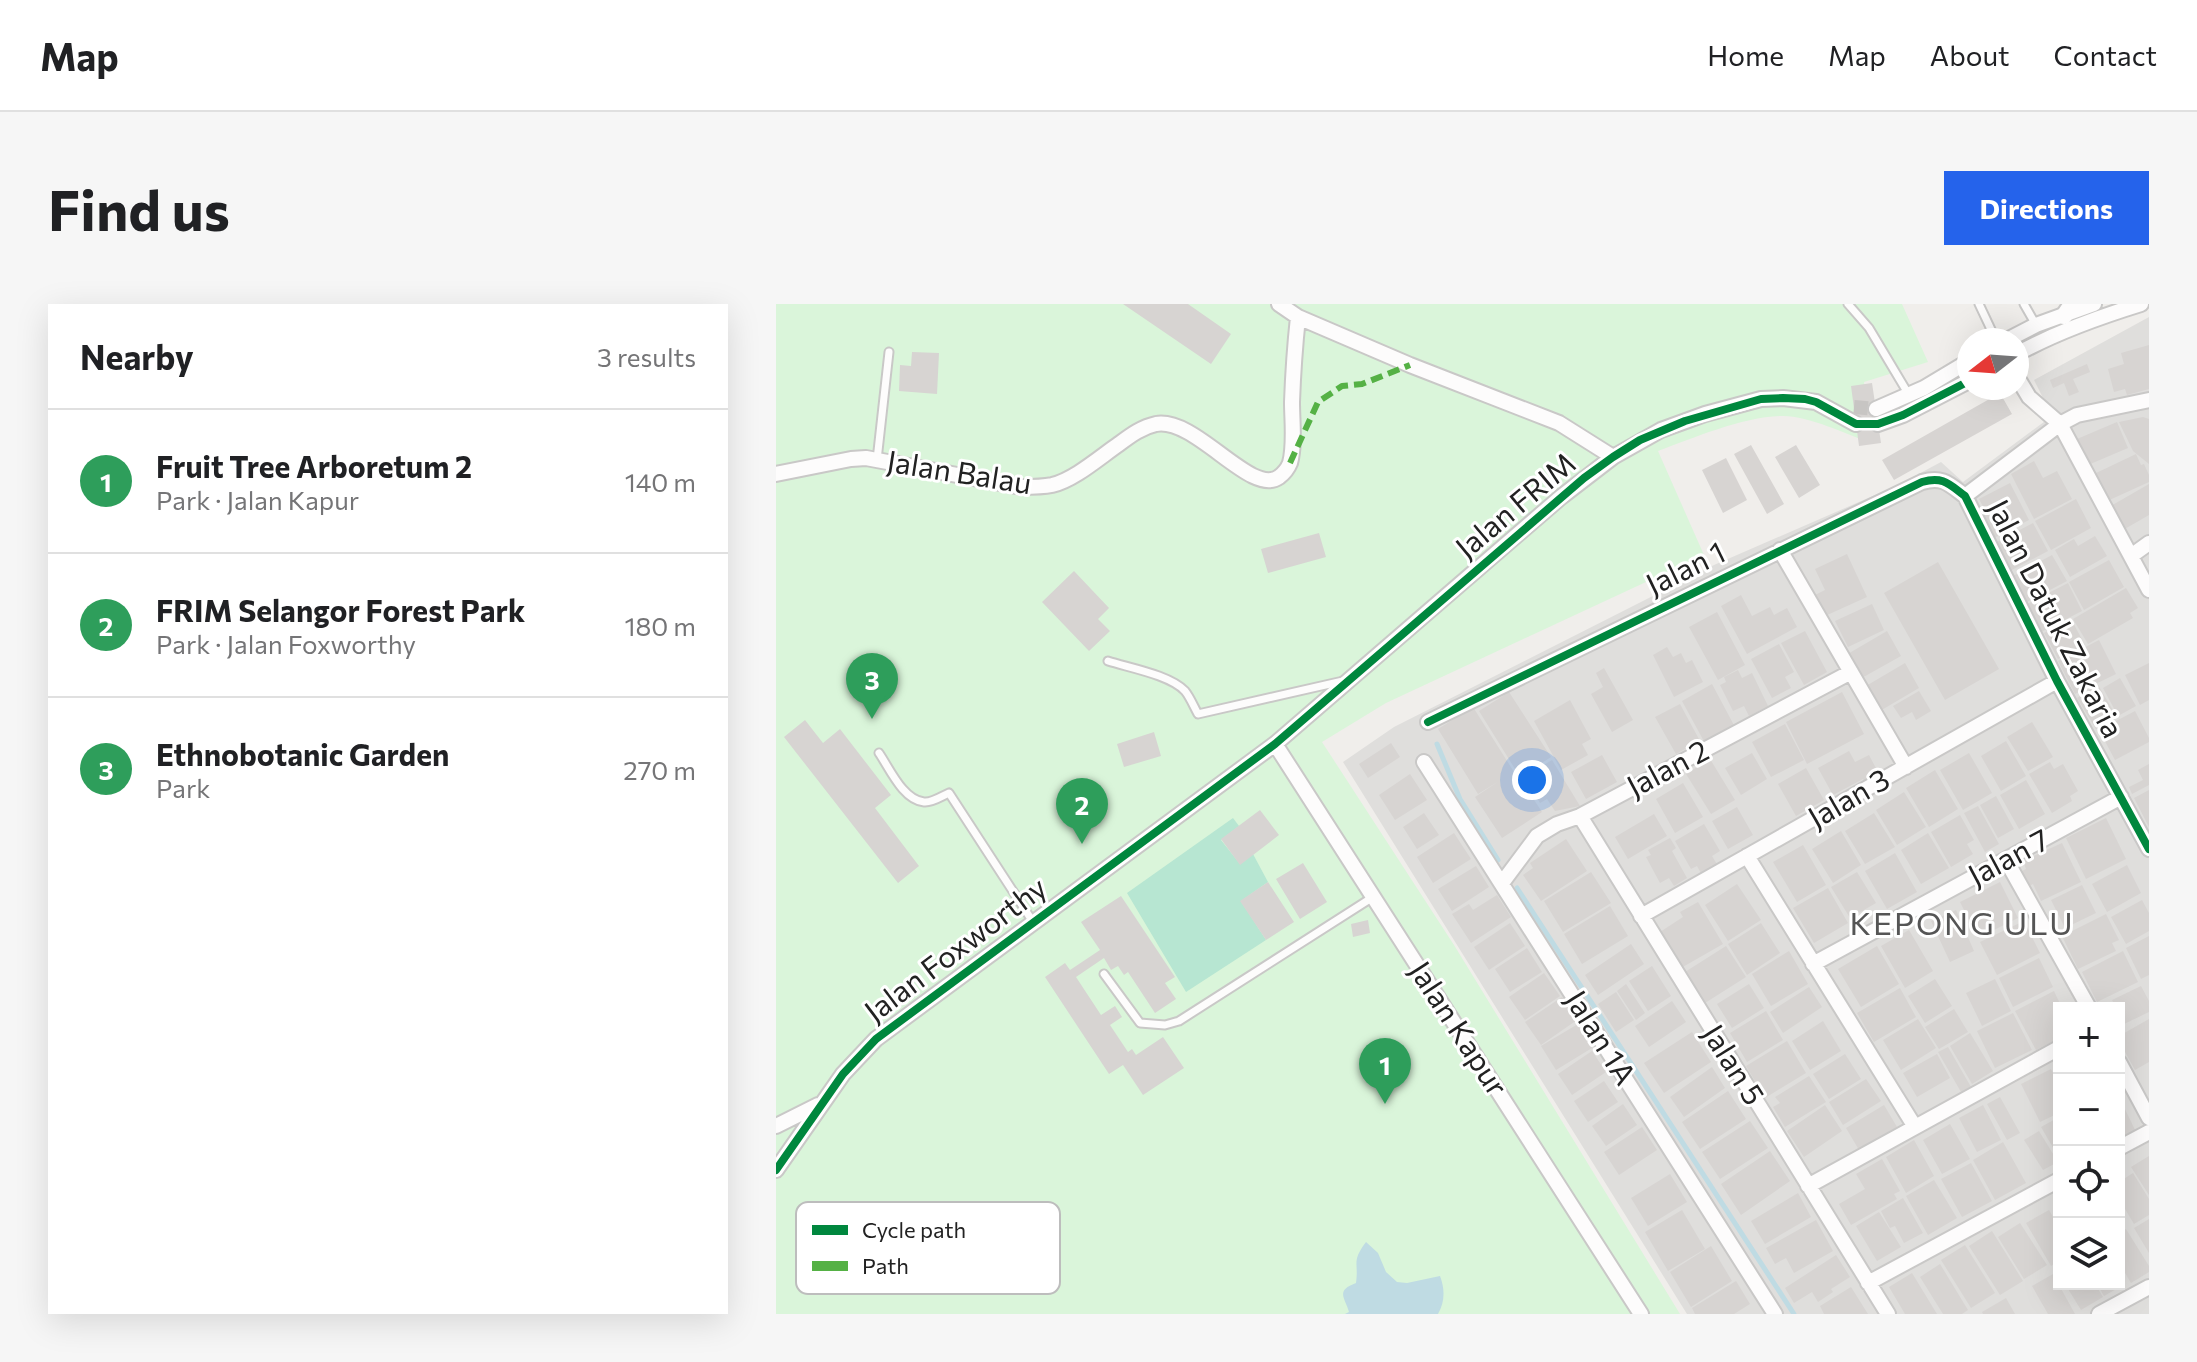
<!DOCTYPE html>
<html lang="en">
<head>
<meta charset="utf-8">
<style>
  body { margin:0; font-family:Commissioner,sans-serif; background:#f6f6f6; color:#202124 }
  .controls { position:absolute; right:24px; bottom:24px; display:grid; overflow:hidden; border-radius:0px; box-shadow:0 8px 32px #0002 }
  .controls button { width:72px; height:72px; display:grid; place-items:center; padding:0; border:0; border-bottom:2px solid #e0e0e0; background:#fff; color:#202124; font:40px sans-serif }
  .compass { position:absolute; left:1181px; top:24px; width:72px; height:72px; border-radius:50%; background:#fff; box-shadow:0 8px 32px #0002; rotate:253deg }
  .you { position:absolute; left:756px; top:476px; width:28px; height:28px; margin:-20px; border:6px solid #fff; border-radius:50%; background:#1a73e8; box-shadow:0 0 0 12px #1a73e833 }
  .badge { display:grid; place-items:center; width:52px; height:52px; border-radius:50%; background:#2563eb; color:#fff; font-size:26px; font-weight:700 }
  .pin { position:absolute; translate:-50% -66px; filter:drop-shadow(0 2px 4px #0008) }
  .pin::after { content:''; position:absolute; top:42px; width:28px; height:24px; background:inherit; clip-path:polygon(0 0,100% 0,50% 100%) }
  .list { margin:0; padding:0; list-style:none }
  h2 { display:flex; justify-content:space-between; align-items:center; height:104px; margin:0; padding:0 32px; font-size:34px }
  h2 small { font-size:26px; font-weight:400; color:#757577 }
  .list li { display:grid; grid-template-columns:52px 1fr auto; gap:24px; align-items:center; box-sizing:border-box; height:144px; padding:0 32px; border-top:2px solid #e0e0e0 }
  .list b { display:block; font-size:30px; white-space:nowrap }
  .list p { margin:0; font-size:26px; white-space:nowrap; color:#757577 }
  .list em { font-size:26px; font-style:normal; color:#757577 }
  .icon { flex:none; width:44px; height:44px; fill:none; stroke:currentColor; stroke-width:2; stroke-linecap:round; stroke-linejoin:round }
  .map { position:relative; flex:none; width:1373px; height:1010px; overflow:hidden; border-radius:0px }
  header { display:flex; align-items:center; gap:48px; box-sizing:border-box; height:112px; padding:0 40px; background:#fff; border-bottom:2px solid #e0e0e0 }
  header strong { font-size:38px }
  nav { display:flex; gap:44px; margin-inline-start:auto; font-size:28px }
  .intro { display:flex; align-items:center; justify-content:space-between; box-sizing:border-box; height:192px; padding:0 48px }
  h1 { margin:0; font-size:56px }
  .button { padding:20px 36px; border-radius:0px; background:#2563eb; color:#fff; font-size:28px; font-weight:700 }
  main { display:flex; gap:48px; padding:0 48px }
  aside { flex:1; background:#fff; border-radius:0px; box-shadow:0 8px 32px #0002 }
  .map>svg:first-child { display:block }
</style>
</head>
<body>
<header>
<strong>Map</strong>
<nav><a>Home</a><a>Map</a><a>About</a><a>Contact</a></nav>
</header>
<div class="intro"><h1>Find us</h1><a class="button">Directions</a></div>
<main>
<aside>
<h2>Nearby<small>3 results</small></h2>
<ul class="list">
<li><span class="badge" style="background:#2e9e5b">1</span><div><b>Fruit Tree Arboretum 2</b><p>Park · Jalan Kapur</p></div><em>140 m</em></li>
<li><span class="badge" style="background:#2e9e5b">2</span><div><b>FRIM Selangor Forest Park</b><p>Park · Jalan Foxworthy</p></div><em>180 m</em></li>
<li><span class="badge" style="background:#2e9e5b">3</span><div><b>Ethnobotanic Garden</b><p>Park</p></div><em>270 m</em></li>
</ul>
</aside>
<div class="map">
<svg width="1373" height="1010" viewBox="0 0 1373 1010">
  <rect width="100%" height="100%" fill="#f0eeeb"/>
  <path fill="#dfdedc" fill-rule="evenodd" d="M1373 13V1010H911L567 458 618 423 938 261 1122 181 1165 158 1187 178 1276 112 1258 76ZM1283 704H1343V980H1283Z"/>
  <path fill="#daf5da" d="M0 0H1126L1152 58 1088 78 1095 139C1070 130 1033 112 1007 112 968 112 918 134 882 147L928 251 610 399 546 438 678 641 904 1010H0Z"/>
  <path fill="#b7e6d2" d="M457 514 463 522 445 536 464 560 477 550 492 578 465 597 490 636 410 688 351 589Z"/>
  <path fill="#bfdbe3" d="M590 938 602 949 610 968 621 978 631 979 664 972C669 985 669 998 662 1010H569L573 1008C569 993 559 987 580 979 583 958 575 958 590 938Z"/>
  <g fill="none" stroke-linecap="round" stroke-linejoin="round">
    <path stroke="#bfdbe3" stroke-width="5" d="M661 440 684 495 722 556
      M741 584 1018 1010"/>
  </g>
  <path fill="#d7d4d2" d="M347 0H412L455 30 435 60Z
    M1373 41V85L1351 91 1349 85 1338 88 1332 65 1348 60 1345 49Z
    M136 48 163 49 161 90 123 87 124 61 135 62Z
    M1311 60 1314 68 1297 75 1303 88 1293 92 1288 79 1277 84 1274 76Z
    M1096 79 1105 139 1083 142 1075 82Z
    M1224 89 1236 110 1118 176 1106 156Z
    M1367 113 1373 115V160L1357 147 1343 118Z
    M1341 118 1352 144 1312 161 1301 135Z
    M975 141 1008 200 991 210 958 150Z
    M1020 141 1044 181 1023 194 999 153Z
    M1360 150 1365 161 1368 160 1373 171V178L1329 198 1318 170Z
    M950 154 971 196 947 209 926 166Z
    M1258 157 1267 174 1281 167 1296 195 1258 215 1235 170Z
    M1234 179 1253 216 1214 236 1201 210 1209 206 1203 195Z
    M1373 180V211L1347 226 1333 203Z
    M1300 195 1315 224 1275 246 1259 217Z
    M1257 219 1272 247 1232 268 1217 240Z
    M543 229 550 253 492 269 485 245Z
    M1319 232 1331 252 1294 273 1279 246 1298 235 1302 242Z
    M1071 250 1091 293 1049 312 1039 291 1049 286 1039 265Z
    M1276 251 1291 277 1251 298 1237 272Z
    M1333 256 1348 283 1308 306 1293 278Z
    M1162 258 1223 365 1169 396 1108 289Z
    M298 267 333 304 322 315 334 327 313 347 266 298Z
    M1292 279 1306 307 1265 328 1251 300Z
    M1350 284 1362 304 1354 309 1357 314 1312 340 1297 315Z
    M965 291 976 312 994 303 998 311 1011 304 1021 323 971 350 945 302Z
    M1096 300 1108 326 1072 343 1059 317Z
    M941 308 969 361 942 376 913 323Z
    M1295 315 1309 341 1282 355 1268 329Z
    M1029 327 1051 368 1028 381 1005 339Z
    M1111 327 1125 352 1084 375 1070 351Z
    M1323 336 1340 370 1299 390 1282 357Z
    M1003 340 1018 368 1009 373 1015 384 996 394 975 355Z
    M891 343 897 353 905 349 910 359 916 356 927 378 898 393 877 351Z
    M1129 359 1143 384 1104 407 1090 382Z
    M1373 359V396L1364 401 1349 371Z
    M828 364 857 416 836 428 815 390 827 383 820 369Z
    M962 366 966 374 976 369 992 402 973 412 968 402 957 407 944 381 950 378 948 373Z
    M1344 374 1360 402 1342 412 1327 384Z
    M936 380 960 425 930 441 906 397Z
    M1322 381 1341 413 1320 425 1301 394Z
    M1143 387 1155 407 1140 416 1136 408 1125 414 1117 402Z
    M733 388 775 453 744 473 703 407Z
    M1066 388 1088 430 1031 460 1010 418Z
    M794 396 815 435 806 440 812 451 785 466 758 417Z
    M904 400 924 437 900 450 879 413Z
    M697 403 738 468 739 467 766 508 726 534 699 493 723 477 702 490 662 425Z
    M1359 407 1373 434V438L1339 456 1323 426Z
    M29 416 47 439 64 425 115 491 99 504 143 562 122 579 8 433Z
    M1256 418 1277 453 1252 467 1231 433Z
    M1009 420 1028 456 995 473 976 438Z
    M378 428 385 452 348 463 341 440Z
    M1230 437 1250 472 1225 487 1205 452Z
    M615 439 624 453 592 474 583 460Z
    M1073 447 1079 458 1093 451 1103 470 1088 478 1087 475 1057 491 1042 464Z
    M976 449 991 475 965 491 949 464Z
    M1193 449 1216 489 1187 506 1164 466Z
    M826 451 841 478 810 495 795 468Z
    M934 455 959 496 935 510 910 470Z
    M776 456 804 502 779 507 771 495 764 499 748 473Z
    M1274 458 1278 465 1287 460 1302 487 1294 492 1296 497 1276 509 1253 470Z
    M1373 460V481L1356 490 1353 483 1367 476 1362 466Z
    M1030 464 1048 496 1020 512 1002 480Z
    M1159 466 1182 505 1153 523 1130 484Z
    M634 470 651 496 619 516 603 491Z
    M1250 476 1269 510 1243 525 1224 491Z
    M907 479 927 513 899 529 880 495Z
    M1373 486V523L1358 494Z
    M1128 488 1150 523 1121 541 1100 506Z
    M1220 492 1238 525 1222 534 1204 501Z
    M1202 502 1223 540 1209 548 1188 509Z
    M961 503 977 531 952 545 936 517Z
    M484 506 503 531 464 561 445 535Z
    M648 509 663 531 641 545 627 523Z
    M1098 509 1119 543 1089 560 1069 527Z
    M878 510 891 532 852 555 839 533Z
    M1184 511 1198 536 1191 540 1197 550 1175 563 1155 528Z
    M1330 514 1350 555 1310 575 1290 534Z
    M928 520 944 547 936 552 942 562 926 571 921 562 915 565 899 537Z
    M1065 527 1085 561 1057 579 1036 545Z
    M678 529 695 555 657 579 641 553Z
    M1152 529 1173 564 1145 580 1125 546Z
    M894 534 900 544 896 547 911 574 898 582 893 574 884 579 870 553 875 551 872 546Z
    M790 535 811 567 765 597 747 571 757 564 754 559Z
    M1286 539 1305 578 1265 597 1257 580 1251 583 1244 568 1250 565 1247 557Z
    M1027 541 1050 581 1021 598 997 558Z
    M1119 549 1141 588 1111 605 1089 567Z
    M527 559 551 598 524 615 500 575Z
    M1351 561 1365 589 1331 608 1316 580Z
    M700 562 713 583 676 607 662 585Z
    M815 568 835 599 787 628 768 597Z
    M1081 568 1100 599 1074 614 1055 583Z
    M492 578 518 618 490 636 464 597Z
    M1224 578 1242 614 1202 634 1184 598Z
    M961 580 985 616 952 637 929 601Z
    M1306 581 1320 609 1289 624 1275 596Z
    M1052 584 1072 619 1038 639 1017 604Z
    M721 591 735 613 695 639 676 610 693 600 697 606Z
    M345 592 399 673 389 679 400 695 379 709 352 668 348 671 342 662 335 666 328 654 300 673 325 711 339 702 346 713 334 721 352 748 356 745 360 751 387 733 408 764 367 791 347 761 333 770 269 673 289 659 294 666 324 646 305 618Z
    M1366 596 1373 609V627L1350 640 1335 613Z
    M922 598 947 640 905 664 884 628 907 613 904 608Z
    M834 602 852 632 806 660 788 630Z
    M1180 606 1198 647 1174 658 1155 617Z
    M1330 610 1343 636 1336 639 1340 647 1302 665 1286 632Z
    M592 616 594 629 577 633 575 620Z
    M1248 617 1264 649 1221 671 1204 638Z
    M734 619 749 642 713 666 698 643Z
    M985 619 1004 649 971 671 952 640Z
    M1133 626 1157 667 1129 684 1105 642Z
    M1373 632V671L1365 675 1350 644Z
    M855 640 868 660 822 691 809 671Z
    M950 642 970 673 929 699 909 668Z
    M1101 642 1123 680 1085 703 1062 665Z
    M751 644 766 668 734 688 719 665Z
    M1013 647 1032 680 995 702 976 670Z
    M1347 647 1362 678 1321 698 1306 668Z
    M1263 654 1277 683 1237 703 1223 674Z
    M876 662 895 692 872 707 853 677Z
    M768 669 784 692 749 716 733 693Z
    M1159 675 1176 702 1149 719 1132 692Z
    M1219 675 1235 707 1206 722 1190 689Z
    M850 680 869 709 860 716 841 687Z
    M973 680 988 704 956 724 941 700Z
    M1365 682 1373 697V708L1344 722 1343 704H1340L1336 696Z
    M1033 683 1046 703 1007 729 994 708Z
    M1124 684 1140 713 1098 738 1081 709Z
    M1278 687 1286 704H1283V734L1260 746 1239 707Z
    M840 688 858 716 840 728 822 700Z
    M786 693 801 716 765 741 749 718Z
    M896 697 910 718 873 743 859 722Z
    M1178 705 1192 728 1163 745 1149 723Z
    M990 707 1007 736 971 758 954 729Z
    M1237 709 1256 746 1219 764 1201 727Z
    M1142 715 1160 744 1125 766 1107 736Z
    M1373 715V758L1359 766 1343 737V732Z
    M1047 717 1065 747 1034 766 1016 737Z
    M802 720 816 744 780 766 765 742Z
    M916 728 935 758 888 789 868 759Z
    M1194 729 1217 767 1196 780 1174 742Z
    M1011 737 1030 769 989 794 970 762Z
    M1172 743 1195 783 1185 788 1162 748Z
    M816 747 830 768 796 791 782 770Z
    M1069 750 1085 775 1053 795 1037 770Z
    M1161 750 1174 774 1141 793 1127 769Z
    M936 763 949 784 908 813 894 793Z
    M1275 765 1283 781V809L1264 818 1245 780Z
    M1033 772 1050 798 1009 823 997 803 1004 799 999 793Z
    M1090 775 1105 797 1067 821 1053 798Z
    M828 777 842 798 812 818 798 797Z
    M952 787 970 815 924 845 906 818Z
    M1224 793 1244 829 1231 836 1211 800Z
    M847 800 861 821 830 842 816 822Z
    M1049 801 1066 827 1028 853 1011 827Z
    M1108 801 1121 823 1083 846 1070 824Z
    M1207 801 1225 836 1201 848 1183 814Z
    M1348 803 1359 826 1343 834V805Z
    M1283 813V854L1265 823Z
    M974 817 992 844 944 875 926 848Z
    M1174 820 1194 855 1166 870 1147 836Z
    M866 823 881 846 843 871 828 848Z
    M1263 827 1282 858 1267 866 1248 836Z
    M1138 836 1158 872 1130 889 1110 853Z
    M1227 838 1250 879 1219 896 1197 856Z
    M994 847 1014 877 965 911 945 880Z
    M1373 852V891L1355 863Z
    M1106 855 1124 887 1118 890 1121 895 1075 921 1063 900 1089 885 1080 870Z
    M1195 859 1216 897 1186 913 1165 875Z
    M1357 869 1373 895V911L1358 920 1343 895V878Z
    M894 870 911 898 872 922 855 894Z
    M1158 876 1181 914 1152 931 1130 892Z
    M1022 889 1035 913 989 940 975 917Z
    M1127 894 1147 929 1128 939 1119 922 1114 924 1105 907Z
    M906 906 929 945 892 967 869 928Z
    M1273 906 1283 923V957L1275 962 1250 919Z
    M1103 908 1125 943 1101 957 1080 922Z
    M1373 915V949L1358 924Z
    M1040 916 1057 947 1018 969 1010 954 999 960 990 944Z
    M1244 919 1271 961 1248 975 1222 933Z
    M1350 925 1373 962V968L1355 979 1343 959V930Z
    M1216 927 1247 977 1224 991 1193 942Z
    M1189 941 1219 989 1195 1004 1165 956Z
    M935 942 956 977 915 1003 894 968Z
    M1060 951 1074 973 1055 985 1057 988 1042 998 1036 988 1018 999 1009 984Z
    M1164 960 1192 1006 1186 1010H1167L1144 973Z
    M1136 969 1161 1010H1129L1113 983Z
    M1343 969 1349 980 1328 992 1321 980H1343Z
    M1277 970 1299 1010H1272L1256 982Z
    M960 977 974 1000 958 1010H919L916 1004Z
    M1289 980H1319L1327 993 1305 1006Z
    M1075 983 1092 1010H1048L1044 1002Z
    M1230 994 1239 1010H1207L1206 1008Z"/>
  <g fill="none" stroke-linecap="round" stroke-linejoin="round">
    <path stroke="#c7c5c3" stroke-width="14" stroke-dasharray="14 7" stroke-linecap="butt" d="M1078 103 1100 105"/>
    <defs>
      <path id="service" d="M1072 0 1093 24 1133 91
        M1203 0 1220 36
        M1248 0 1260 21
        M101 156 113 48
        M332 357C354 364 394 371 409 387 414 393 418 403 422 410L567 377
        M103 449C114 465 127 496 148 498 156 499 166 492 173 489L257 618
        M328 670 364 719 389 721 403 717 597 593"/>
      <path id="minor" d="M503 0 522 13 634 61 783 119 837 153
        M1231 36 1260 21 1318 0
        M1241 50C1280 28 1323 13 1365 0
        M1241 73 1253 93 1284 120 1373 286
        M1100 105 1148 84 1193 57
        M1102 120 1127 111 1193 77
        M0 170 75 155 90 154 245 183C256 183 266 183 276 181 298 176 324 153 343 140 355 131 366 123 380 120 420 113 475 193 503 173 507 170 512 164 514 159 519 141 516 117 516 98 517 70 519 41 522 13
        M1189 192 1284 120 1301 111 1373 96
        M1004 246 1130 463
        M1355 252 1373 239
        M652 418 1146 178C1167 172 1173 180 1189 192L1281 377 1373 545
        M499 440 865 1010
        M648 458 999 1010
        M804 512 1112 1010
        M971 552 1139 823
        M1230 556 1313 704
        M726 579 761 532 781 520 804 512 1075 368
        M865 612 1281 377
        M1037 660 1345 493
        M1343 758 1373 814
        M0 822 42 801
        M1343 844 1373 828
        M0 866 67 770 100 735 499 440 785 193 837 153 885 126 929 110 985 95 1007 94 1040 98 1080 120
        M1032 882 1283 744
        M1092 979 1283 876
        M1323 1010 1373 983"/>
      <path id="tertiary" d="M1288 12 1296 0"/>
    </defs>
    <use href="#service" stroke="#c9c8c7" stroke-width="11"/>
    <use href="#minor" stroke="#c9c8c7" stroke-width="18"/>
    <use href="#tertiary" stroke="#c9c8c7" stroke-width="20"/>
    <use href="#service" stroke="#fdfcfc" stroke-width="7"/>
    <use href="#minor" stroke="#fdfcfc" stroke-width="14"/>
    <use href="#tertiary" stroke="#fdfcfc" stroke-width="16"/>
    <path stroke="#55b145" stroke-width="6" stroke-dasharray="12 6" stroke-linecap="butt" d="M514 159 542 98 566 82 586 80 634 61"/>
    <defs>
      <path id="cycleway" d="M652 418 1146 178C1167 172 1173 180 1189 192L1281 377 1373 545
        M0 866 67 770 100 735 499 440 808 174 837 153 864 136 909 117 985 95 1007 94 1029 95 1040 98 1080 120H1102L1127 111 1193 77"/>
    </defs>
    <use href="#cycleway" stroke="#fff" stroke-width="13"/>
    <use href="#cycleway" stroke="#00873e" stroke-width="8"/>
  </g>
  <g text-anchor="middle" stroke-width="6" stroke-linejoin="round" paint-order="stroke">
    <g font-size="30" fill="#222" stroke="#fff">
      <text transform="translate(183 169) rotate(9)" y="10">Jalan Balau</text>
      <text transform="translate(740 202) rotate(-40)" y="10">Jalan FRIM</text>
      <text transform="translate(910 265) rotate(-26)" y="10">Jalan 1</text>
      <text transform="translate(1279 315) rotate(63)" y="10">Jalan Datuk Zakaria</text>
      <text transform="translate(892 465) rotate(-28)" y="10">Jalan 2</text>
      <text transform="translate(1073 495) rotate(-30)" y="10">Jalan 3</text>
      <text transform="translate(1233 554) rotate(-28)" y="10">Jalan 7</text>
      <text transform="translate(180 646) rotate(-37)" y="10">Jalan Foxworthy</text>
      <text transform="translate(682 725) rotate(57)" y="10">Jalan Kapur</text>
      <text transform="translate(824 734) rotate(58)" y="10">Jalan 1A</text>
      <text transform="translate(957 761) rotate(58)" y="10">Jalan 5</text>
    </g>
    <g font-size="32" letter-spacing="2" fill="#555" stroke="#fff">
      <text x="1186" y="631">KEPONG ULU</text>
    </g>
  </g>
  <rect x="20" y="898" width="264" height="92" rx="12" fill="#fff" stroke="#bdbdbd" stroke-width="2"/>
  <rect x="36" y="921" width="36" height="10" fill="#00873e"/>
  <rect x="36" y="957" width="36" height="10" fill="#55b145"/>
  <g font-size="22" fill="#222">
    <text x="86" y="934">Cycle path</text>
    <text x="86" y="970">Path</text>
  </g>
</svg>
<div class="controls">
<button>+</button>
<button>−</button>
<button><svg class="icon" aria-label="locate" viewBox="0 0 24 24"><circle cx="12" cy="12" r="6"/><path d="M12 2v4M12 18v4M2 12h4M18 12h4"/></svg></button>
<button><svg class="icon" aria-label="layers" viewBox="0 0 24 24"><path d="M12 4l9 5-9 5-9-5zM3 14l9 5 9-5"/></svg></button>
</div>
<svg class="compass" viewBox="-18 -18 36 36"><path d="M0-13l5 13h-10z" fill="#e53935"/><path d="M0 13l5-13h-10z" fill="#757577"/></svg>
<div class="you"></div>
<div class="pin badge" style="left:609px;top:800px;background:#2e9e5b">1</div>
<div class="pin badge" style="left:306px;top:540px;background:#2e9e5b">2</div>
<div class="pin badge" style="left:96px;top:415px;background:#2e9e5b">3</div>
</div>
</main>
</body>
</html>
